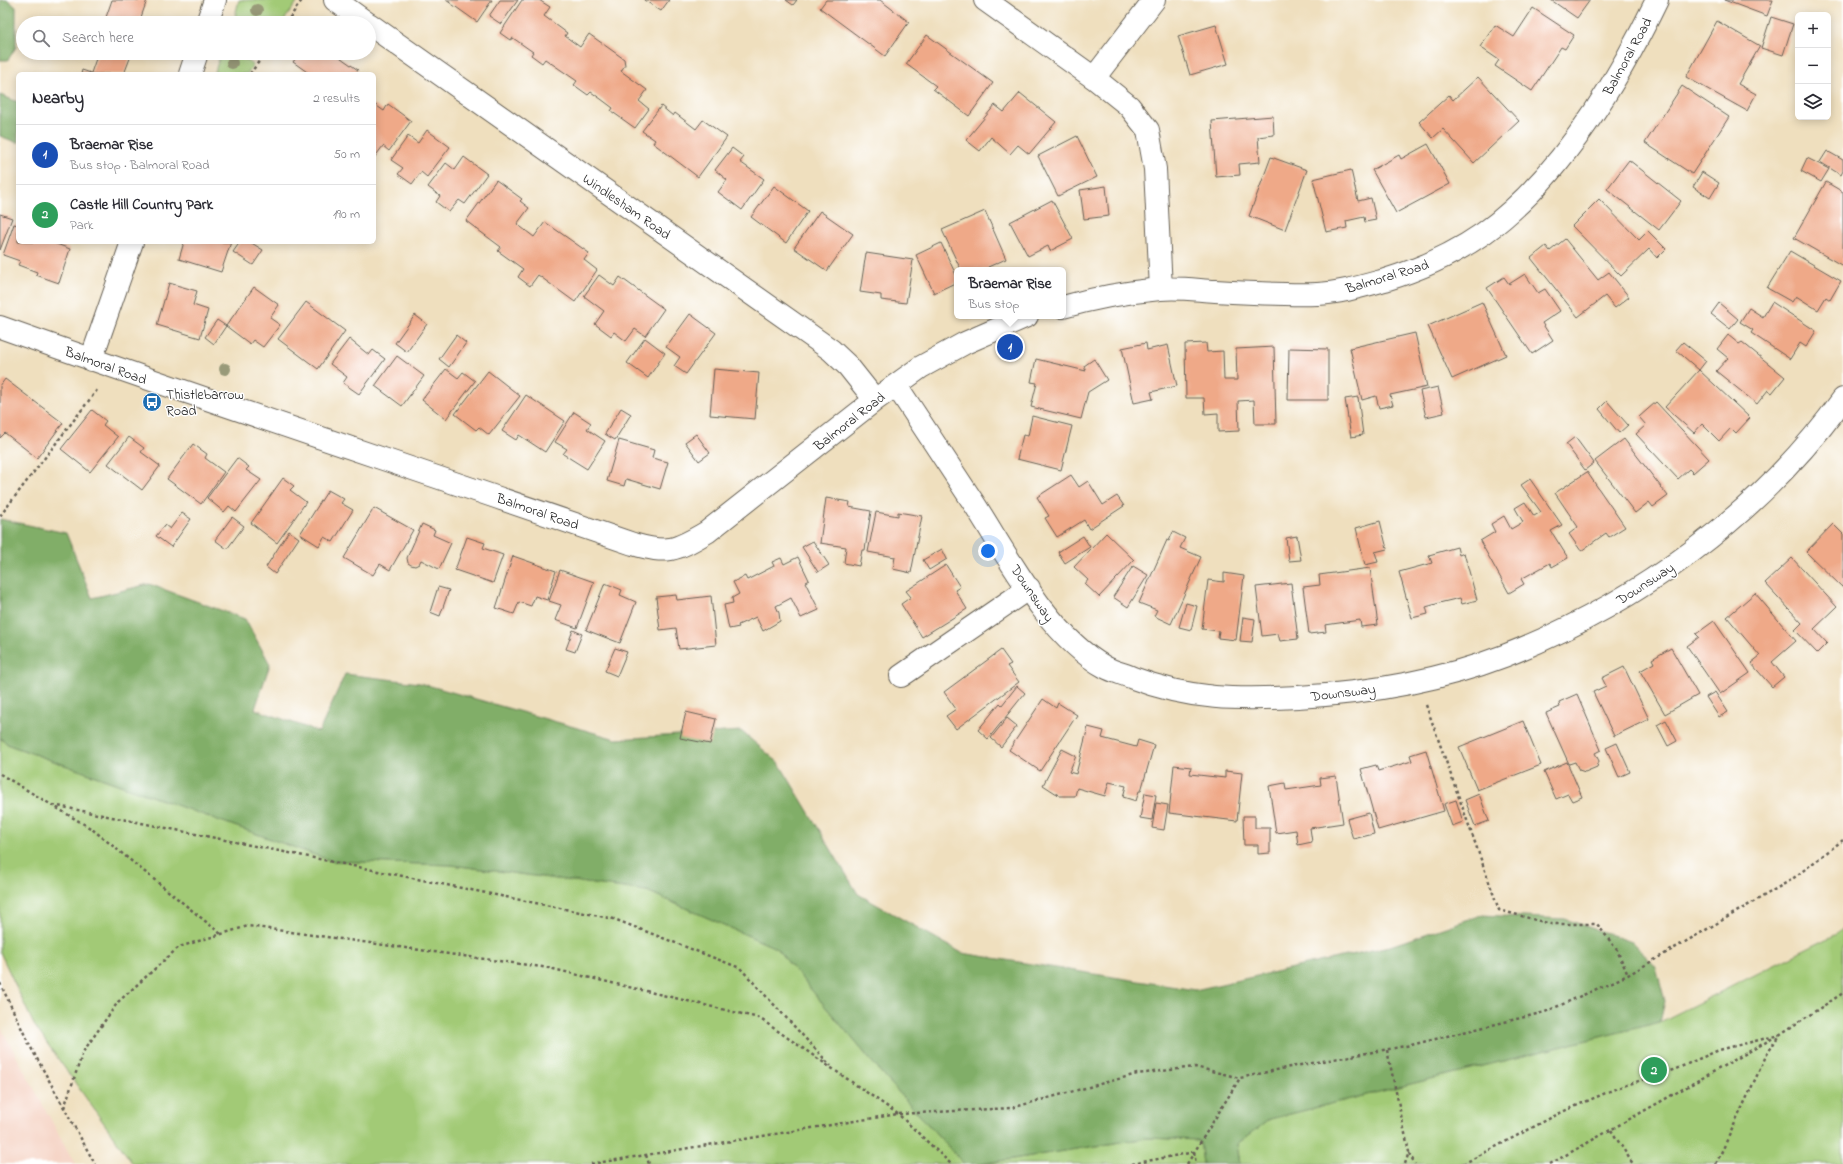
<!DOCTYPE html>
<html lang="en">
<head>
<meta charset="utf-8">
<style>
  body { margin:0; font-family:"Indie Flower",sans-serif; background:#f7f7f7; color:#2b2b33 }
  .controls { position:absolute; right:12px; top:12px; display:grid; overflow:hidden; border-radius:6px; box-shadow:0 2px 10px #0003 }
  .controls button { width:36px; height:36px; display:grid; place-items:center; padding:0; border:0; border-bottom:1px solid #e1e1e2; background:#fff; color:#2b2b33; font:20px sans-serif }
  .you { position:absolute; left:988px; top:551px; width:14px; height:14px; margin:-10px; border:3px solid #fff; border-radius:50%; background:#1a73e8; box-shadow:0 0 0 6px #1a73e833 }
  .badge { display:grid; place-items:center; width:26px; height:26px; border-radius:50%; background:#111827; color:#fff; font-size:13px; font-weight:700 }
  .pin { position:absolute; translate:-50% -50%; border:2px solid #fff; box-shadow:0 1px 4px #0006 }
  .popup { position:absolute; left:954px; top:267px; width:112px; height:52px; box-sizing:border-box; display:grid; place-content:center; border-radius:6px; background:#fff; filter:drop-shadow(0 1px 3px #0005); font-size:13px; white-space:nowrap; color:#7c7c81 }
  .popup b { font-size:15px; color:#2b2b33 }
  .popup::after { content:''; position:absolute; left:50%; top:100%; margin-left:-8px; border:8px solid transparent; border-top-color:#fff }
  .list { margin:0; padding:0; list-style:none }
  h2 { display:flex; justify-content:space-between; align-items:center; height:52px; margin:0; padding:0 16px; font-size:17px }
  h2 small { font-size:13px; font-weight:400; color:#7c7c81 }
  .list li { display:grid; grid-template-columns:26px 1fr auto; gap:12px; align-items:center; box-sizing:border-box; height:60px; padding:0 16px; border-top:1px solid #e1e1e2 }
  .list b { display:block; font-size:15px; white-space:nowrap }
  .list p { margin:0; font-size:13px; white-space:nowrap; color:#7c7c81 }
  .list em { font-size:13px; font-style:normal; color:#7c7c81 }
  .icon { flex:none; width:22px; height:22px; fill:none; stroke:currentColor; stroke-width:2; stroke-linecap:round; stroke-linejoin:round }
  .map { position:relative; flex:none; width:1843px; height:1164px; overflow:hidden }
  .search { position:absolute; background:#fff; box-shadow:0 2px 10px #0003; left:16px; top:16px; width:360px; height:44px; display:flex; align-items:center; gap:10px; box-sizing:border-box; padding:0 14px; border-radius:22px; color:#7c7c81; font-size:15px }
  .panel { position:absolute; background:#fff; box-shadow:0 2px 10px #0003; left:16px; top:72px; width:360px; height:172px; border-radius:6px }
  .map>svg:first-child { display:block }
</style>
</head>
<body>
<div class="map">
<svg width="1843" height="1164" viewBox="0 0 1843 1164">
  <rect width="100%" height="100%" fill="#fff"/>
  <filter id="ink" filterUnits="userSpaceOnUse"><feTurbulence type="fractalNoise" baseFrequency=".025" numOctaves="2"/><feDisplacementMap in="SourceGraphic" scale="8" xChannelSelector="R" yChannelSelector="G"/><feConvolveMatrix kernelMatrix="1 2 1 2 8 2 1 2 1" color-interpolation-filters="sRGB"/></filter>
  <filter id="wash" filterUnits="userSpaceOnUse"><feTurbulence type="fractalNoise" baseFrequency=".012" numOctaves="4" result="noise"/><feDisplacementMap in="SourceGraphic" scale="16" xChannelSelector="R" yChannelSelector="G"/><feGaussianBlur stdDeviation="0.9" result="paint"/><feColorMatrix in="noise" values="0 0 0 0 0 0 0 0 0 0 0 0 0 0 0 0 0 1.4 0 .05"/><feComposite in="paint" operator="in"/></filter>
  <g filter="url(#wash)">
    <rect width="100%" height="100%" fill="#efdfbe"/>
    <path fill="#f5d2c2" d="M0 1026 75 1164H0Z"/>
    <path fill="#a2ca76" stroke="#5f7349" d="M239 0H297L298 1 282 23H244L235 16Z
      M221 53H237L253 65 247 74H214Z
      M0 738 9 745 332 861 452 865 647 891 776 948 884 1076 964 1164H133L34 1025 0 952Z
      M1843 928V1164H1240L1237 1144 1270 1119 1660 1022 1837 934Z
      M1147 1138 1200 1140 1203 1164H980Z"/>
    <path fill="#81ae67" stroke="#4e6542" d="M0 0H8L16 7V47L8 60H0Z
      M0 95 18 102V143L0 136Z
      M0 519 66 533 92 598 149 584 245 619 270 664 255 709 319 732 345 674 420 683 616 739 741 731 779 763 858 894 962 953 1195 990 1390 946 1481 915 1565 919 1632 942 1656 967 1665 1001 1660 1022 1270 1119 1237 1144 1240 1164H1203L1200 1140 1147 1138 980 1164H964L884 1076 776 948 647 891 452 865 332 861 9 745 0 738Z"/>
    <g id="blocks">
      <path fill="#efa988" d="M112 0H147L139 23H104Z
        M446 0H492L477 22Z
        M500 0H518L501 24 489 16Z
        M522 0H539L550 7 544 16 567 33 565 36 580 47 589 34 624 59 625 65 621 71 647 90 639 101 649 109 635 128 611 111 613 108 601 99 591 92 588 95 574 85 577 81 545 59 542 63 531 55 533 52 513 38 510 40 500 33Z
        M644 0H669L661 11Z
        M786 0H797L793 5Z
        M826 0H880L909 22 885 56 820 8Z
        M1551 0H1590L1577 18Z
        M1724 0H1773L1767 16Z
        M1533 8 1574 35 1565 49 1561 47 1532 91 1495 66 1499 60 1480 47 1495 25 1514 37Z
        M1771 17 1793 24 1783 55 1761 48Z
        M1717 21 1760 46 1738 84 1756 94 1747 111 1686 77Z
        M1216 25 1228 64 1190 75 1178 36Z
        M927 35 993 83 969 116 933 89 936 86 906 64Z
        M98 53H132L124 74H81L82 70 91 73Z
        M300 53H334L358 70 355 74H310L293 62Z
        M1478 77 1519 121 1474 163 1443 129 1433 138 1419 122 1449 95 1453 100Z
        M1682 86 1729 117 1692 174 1645 143Z
        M1020 93 1056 122 1029 154 1018 145 1010 154 991 137 980 151 966 140 995 105 1004 112Z
        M374 104 384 111 388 104 411 121 389 151 383 146 374 158Z
        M661 106 673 116 675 113 696 129 703 120 727 137 698 177 653 143 655 140 642 131Z
        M1273 116 1274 135 1258 137 1260 162 1239 164 1240 175 1216 177 1212 121Z
        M427 130 450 147 427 177 421 172 412 184 398 174 403 168 391 160 408 136 418 143Z
        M1077 136 1097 177 1058 196 1038 156Z
        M1428 144 1450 184 1396 213 1372 170 1399 155 1401 159Z
        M732 148 744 157 740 162 764 179 742 210 718 192 727 180 715 170Z
        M1827 151 1843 160V171L1841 175 1820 162Z
        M464 157 487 174 465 204 459 200 449 212 436 202 440 196 428 187 446 163 455 170Z
        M1271 157 1307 170 1285 230 1249 216Z
        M1807 158 1829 169 1821 182 1801 171Z
        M1629 160 1681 201 1659 230 1607 189Z
        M1351 170 1358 201 1371 198 1376 220 1365 222 1364 217 1346 221 1347 228 1326 232 1313 179Z
        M1702 172 1719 183 1710 198 1693 187Z
        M496 180 522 199 520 201 529 208 517 224 534 237 545 222 589 253 584 260 597 270 575 302 538 275 530 286 518 277 523 269 498 251 501 247 466 221Z
        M1826 182 1843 192V266L1794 238Z
        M774 186 808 211 786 243 751 217Z
        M1106 186 1109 216 1084 219 1080 190Z
        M1599 199 1639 240 1648 231 1666 249 1657 258 1649 249 1621 276 1572 226Z
        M1052 200 1073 239 1050 251 1048 246 1028 256 1010 222Z
        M820 211 853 234 827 271 794 248Z
        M985 211 1006 259 988 267 989 270H961L942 230Z
        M0 214 12 218 0 250Z
        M14 224 18 225V242H51L70 249 59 283 36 275 37 272 18 265 20 261 3 255Z
        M1565 239 1598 280 1609 272 1629 297 1615 308 1605 296 1578 317 1531 258 1546 246 1550 251Z
        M184 242H231L221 272 179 259Z
        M240 242H250L263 250 253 265 233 252Z
        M941 243 957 277V282L934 293 916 255Z
        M1790 251 1841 281 1830 300 1826 297 1818 310 1796 296 1792 302 1767 288Z
        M866 253 913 260 906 303 881 300V295L860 292Z
        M1525 274 1538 293 1545 289 1560 311 1542 323 1553 340 1532 354 1487 288 1504 277 1509 284Z
        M599 275 614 286 620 277 664 309 645 336 635 329 626 341 614 332 611 336 595 324 604 311 584 296Z
        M169 283 197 291 193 305 208 310 200 338 157 325Z
        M254 287 279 305 270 318 280 325 263 347 253 340 250 344 226 326Z
        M306 302 345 331 318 369 278 339Z
        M1482 302 1506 355 1452 379 1428 326Z
        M1772 302 1816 331 1806 347 1800 343 1790 359 1751 333 1753 330 1740 322 1749 308 1763 317Z
        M1719 303 1738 319 1730 329 1711 314Z
        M690 314 716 333 686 374 674 366 680 357 666 347Z
        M415 315 427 324 407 352 395 343Z
        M217 320 226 326 214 344 205 337Z
        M1415 333 1427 387 1390 395 1393 405 1379 408 1376 396 1362 400 1350 348Z
        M456 335 466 343 449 367 439 359Z
        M1728 335 1739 344 1742 342 1785 377 1772 393 1768 390 1757 404 1716 371 1728 358 1717 349Z
        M645 338 665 353 648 378 627 363Z
        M349 339 369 355 373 350 385 359 359 394 343 383 347 377 330 364Z
        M1683 342 1706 361 1699 370 1676 350Z
        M1146 343 1147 350 1168 345 1177 386 1151 392 1153 399 1134 403 1122 348Z
        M1206 343 1207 352 1223 351 1224 380H1237L1236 349 1274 347 1276 424H1255L1254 400 1238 401 1239 431 1218 432V413L1205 414 1204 398H1186L1185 344Z
        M1289 348 1328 349V400H1288Z
        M397 356 424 376 402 406 375 386Z
        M1036 359 1086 371 1084 366 1094 359 1107 380 1088 392 1081 419 1031 407 1037 383 1031 382Z
        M446 369 458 378 463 372 475 381 446 419 422 400Z
        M714 369 759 373 755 419 710 415Z
        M1699 370 1750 418 1736 433 1731 428 1719 441 1702 424 1694 433 1665 407Z
        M488 371 520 396 489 435 479 427 476 430 455 414Z
        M5 379 63 423 37 458 5 433 0 438V386Z
        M1438 387 1444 413 1426 417 1420 391Z
        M526 395 565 421 545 452 519 435 516 440 502 431Z
        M1358 397 1363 435 1351 437 1345 399Z
        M1607 401 1628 425 1619 433 1599 409Z
        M1656 402 1709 459 1693 473 1689 469 1678 479 1636 434 1646 425 1639 417Z
        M621 408 631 414 615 440 605 434Z
        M92 410 106 421 103 425 118 437 90 472 61 449Z
        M574 412 591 423 587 429 605 441 587 469 563 454 567 449 555 442Z
        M1032 416 1072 426 1061 470 1017 459 1023 435 1028 436Z
        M696 434 710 453 699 461 685 442Z
        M129 437 144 448 141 452 160 466 142 490 108 464Z
        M1575 437 1594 463 1585 470 1566 444Z
        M1624 439 1668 496 1653 507 1649 502 1635 513 1595 461Z
        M619 440 654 450 652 458 668 462 660 489 626 479 624 486 607 481Z
        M193 444 207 454 205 458 224 472 201 504 167 479Z
        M237 458 249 467 246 470 261 480 236 512 229 506 224 512 207 498Z
        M1587 472 1625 527 1609 537 1606 533 1581 551 1569 534 1578 527 1555 493Z
        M1071 475 1079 487 1088 481 1103 505 1117 496 1124 506 1089 529 1084 520 1057 537 1045 518 1049 516 1037 497Z
        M283 478 294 486 290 490 306 502 277 543 251 523Z
        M1530 479 1562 525 1551 531 1568 558 1552 567 1550 563 1521 579 1524 584 1509 593 1480 541 1495 532 1491 524 1504 516 1511 529 1523 522 1515 508 1525 502 1534 516 1541 512 1521 485Z
        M328 490 344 499 341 503 353 510 333 542 324 537 319 546 300 534Z
        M826 498 850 502 849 507 871 511 865 550H862L859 566 844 563 846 547 820 543Z
        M374 508 413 530 390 570 380 564 373 575 344 558Z
        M876 512 898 516V512L922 516 911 573 893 569 895 557 868 552Z
        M182 513 191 519 171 547 156 536 165 525 170 529Z
        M232 517 244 526 227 549 215 540Z
        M1380 521 1387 549 1375 552 1378 562 1365 565 1356 528Z
        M422 524 435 530 433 535 451 543 439 569 421 560 419 564 415 566 411 565 408 563 407 558Z
        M1833 524 1843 534V588L1806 552Z
        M289 531 299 538 275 574 266 567Z
        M1173 532 1185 538 1180 548 1201 557 1171 624 1154 616 1157 610 1139 603 1167 540 1169 541Z
        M1106 533 1134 560 1099 597 1085 584 1088 580 1074 567Z
        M1083 536 1090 547 1065 563 1058 552Z
        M1297 536 1301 560 1289 561 1286 538Z
        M467 537 485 543 483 548 503 555 493 583 455 570Z
        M813 541 829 565 818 572 802 547Z
        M1457 547 1459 555 1464 553 1477 600 1462 604 1460 598 1443 602 1426 607 1428 614 1412 618 1399 572 1432 563 1429 555Z
        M942 549 947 559 929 570 923 560Z
        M513 556 556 571 547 600 535 596 531 606 519 602 514 614 496 608Z
        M798 557 809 580 805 582 819 610 801 618 791 598 776 606 779 613 780 621 763 631 756 617 738 625 739 627 729 629 724 605 733 603 732 598 739 594 733 582 745 576 747 580 774 566 772 562 781 558 784 564Z
        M1792 558 1837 607 1814 629 1827 643 1817 653 1795 630 1802 623 1765 583Z
        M946 565 960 587 955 590 967 609 922 637 901 604 911 597 906 591Z
        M1133 566 1148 575 1128 607 1113 597Z
        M1370 568 1378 625 1361 627 1360 620 1325 625 1326 632 1309 634 1303 587 1320 585 1319 575Z
        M560 570 594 582 577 628 555 620 561 605 549 601Z
        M1224 573 1244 576 1236 640 1218 638 1219 631 1202 629 1208 580 1224 582Z
        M605 583 622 590 620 595 636 602 620 643 586 630Z
        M1291 583 1298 639 1280 641 1278 634 1262 636 1256 587Z
        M438 587 449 590 440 616 430 612Z
        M1755 593 1796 641 1772 662 1784 677 1772 687 1751 663 1760 656 1727 617Z
        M676 595 677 600 711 596 716 645 679 649 676 628 660 630 656 597Z
        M1186 603 1197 606 1191 630 1179 627Z
        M1243 617 1255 619 1252 642 1240 641Z
        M1714 621 1750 673 1720 694 1687 646 1699 637 1696 634Z
        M573 630 582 634 575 652 566 649Z
        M615 648 627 652 617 676 605 671Z
        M1671 648 1698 695 1665 714 1640 671 1654 663 1652 659Z
        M1001 650 1011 664 1007 666 1019 682 956 729 946 716 956 709 944 692Z
        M1624 667 1649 719 1614 736 1593 692 1606 686 1602 678Z
        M1017 686 1025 693 988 739 978 730 1000 703 1002 705Z
        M1715 692 1728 712 1719 717 1706 697Z
        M1577 694 1601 750 1595 753 1599 761 1597 767 1585 772 1579 770 1575 762 1569 764 1546 713 1560 707 1559 702Z
        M1043 699 1056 708 1058 703 1077 715 1040 771 1009 750Z
        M686 712 716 719 710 744 680 738Z
        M1007 718 1017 726 1001 747 991 738Z
        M1666 720 1677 741 1668 746 1657 725Z
        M1523 721 1541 765 1477 790 1459 747Z
        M1088 727 1104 731 1102 738 1136 747 1138 740 1154 745 1141 791H1139L1136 801 1123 797 1126 786 1109 782 1105 796 1077 788 1075 796H1060L1043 785 1062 749 1076 756 1069 772 1076 774Z
        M1617 743 1630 772 1619 777 1606 748Z
        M1426 750 1444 811 1378 830 1361 769 1376 765 1378 771 1412 761 1410 755Z
        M1567 762 1582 797 1572 801 1568 794 1556 799 1544 772Z
        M1174 765 1191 767 1190 774 1207 776 1225 778V771L1242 773 1237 821 1169 813Z
        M1336 776 1343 823 1310 828 1312 842 1298 845 1296 830 1276 833 1269 786 1285 783 1286 790 1321 785 1320 778Z
        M1145 793 1156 795 1152 820 1140 818Z
        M1479 794 1489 821 1475 826 1465 800Z
        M1456 800 1463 822 1452 826 1444 804Z
        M1156 803 1168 805 1164 830 1152 828Z
        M1369 813 1374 834 1353 839 1347 819Z
        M1243 816H1255V828H1270V853L1258 854V845H1244Z"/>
    </g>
  </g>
  <g filter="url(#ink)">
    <use href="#blocks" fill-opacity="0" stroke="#666055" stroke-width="1"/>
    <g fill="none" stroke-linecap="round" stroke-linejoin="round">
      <defs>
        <path id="minor" d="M335 0 367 23
          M985 0 1094 78 1129 106 1148 130 1155 169 1161 289
          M207 23 215 0
          M369 24 831 350 848 366 875 400
          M190 74 197 53
          M1094 78 1154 0
          M1063 307C1094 298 1128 292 1160 289 1178 287 1197 290 1215 291 1249 293 1283 295 1317 294 1340 293 1363 286 1385 280 1421 269 1454 254 1484 233 1560 178 1617 83 1657 0
          M0 327C210 402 422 471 633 544 668 554 675 551 707 532L875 400 921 367 965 343 1027 316
          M91 360 132 242
          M896 385C922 425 949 465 975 505 1009 558 1049 636 1105 667 1114 672 1124 674 1133 678 1191 700 1237 700 1298 697 1367 693 1439 681 1504 656 1637 604 1759 515 1843 399
          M901 676 1029 588"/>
      </defs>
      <use href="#minor" stroke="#666055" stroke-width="24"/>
      <path stroke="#666055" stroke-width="2.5" stroke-dasharray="3 3" stroke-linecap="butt" d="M286 23 302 0
        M250 74 265 53
        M0 516 97 390
        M1426 705 1499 910 1551 924H1597L1617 950 1628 975
        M0 774 92 829 221 934
        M53 805 614 919 740 968 831 1066
        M0 983 29 1044 95 1164
        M1387 1050 1409 1152 1405 1164
        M64 1108 83 1052 118 1002 179 947 248 926 549 968 759 1018 898 1114 951 1164
        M1611 1130 1633 1164
        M1194 1152 1196 1164
        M1409 1153 1415 1164
        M646 1155 649 1164
        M591 1164 898 1114 1011 1108 1137 1074 1195 1067 1240 1078 1290 1067 1411 1045 1545 1012 1628 975 1685 942 1791 880 1843 840
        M1132 1164 1194 1152
        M1187 1164 1240 1078
        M1463 1164 1562 1112 1617 1088 1676 1069 1719 1050 1779 1035
        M1550 1164 1775 1037
        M1716 1164 1766 1056 1779 1035 1843 993"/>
      <use href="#minor" stroke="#fff" stroke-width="22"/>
    </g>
    <g fill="#999a79">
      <circle cx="257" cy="10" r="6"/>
      <circle cx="232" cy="63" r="6"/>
      <circle cx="225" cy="369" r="6"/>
    </g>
  </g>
  <defs>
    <symbol id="bus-disc" viewBox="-11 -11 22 22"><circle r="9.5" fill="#1f6fb2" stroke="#fff"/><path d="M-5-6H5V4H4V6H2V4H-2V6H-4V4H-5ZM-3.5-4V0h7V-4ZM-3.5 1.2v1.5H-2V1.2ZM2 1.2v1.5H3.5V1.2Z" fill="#fff"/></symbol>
  </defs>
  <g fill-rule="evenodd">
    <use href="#bus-disc" x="141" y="391" width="22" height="22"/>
  </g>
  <g text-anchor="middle" stroke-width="3" stroke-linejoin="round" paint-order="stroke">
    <g font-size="14" fill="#1c1c1c" stroke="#fff">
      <text transform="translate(1627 56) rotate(-61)" y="5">Balmoral Road</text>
      <text transform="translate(627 206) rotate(35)" y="5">Windlesham Road</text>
      <text transform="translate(1387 276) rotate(-17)" y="5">Balmoral Road</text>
      <text transform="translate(106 365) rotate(20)" y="5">Balmoral Road</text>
      <text transform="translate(849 421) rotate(-38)" y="5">Balmoral Road</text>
      <text transform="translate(538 511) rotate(19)" y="5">Balmoral Road</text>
      <text transform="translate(1645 583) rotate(-33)" y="5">Downsway</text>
      <text transform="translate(1033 593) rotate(56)" y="5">Downsway</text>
      <text transform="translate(1343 692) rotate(-7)" y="5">Downsway</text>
    </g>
    <g font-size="14" fill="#1c1c1c" stroke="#fff" text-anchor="start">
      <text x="166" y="399">Thistlebarrow<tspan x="166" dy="16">Road</tspan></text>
    </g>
  </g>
</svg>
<div class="controls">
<button>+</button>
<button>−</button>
<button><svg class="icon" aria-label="layers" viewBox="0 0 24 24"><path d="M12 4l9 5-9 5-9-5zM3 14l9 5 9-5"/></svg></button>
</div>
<div class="you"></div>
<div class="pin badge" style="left:1010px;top:347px;background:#1a4fb4">1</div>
<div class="popup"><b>Braemar Rise</b>Bus stop</div>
<div class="pin badge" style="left:1654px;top:1070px;background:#2e9e5b">2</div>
<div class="search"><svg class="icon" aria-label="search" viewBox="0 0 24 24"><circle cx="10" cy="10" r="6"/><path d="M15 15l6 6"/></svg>Search here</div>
<section class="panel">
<h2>Nearby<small>2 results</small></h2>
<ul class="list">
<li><span class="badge" style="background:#1a4fb4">1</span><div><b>Braemar Rise</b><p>Bus stop · Balmoral Road</p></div><em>50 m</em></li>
<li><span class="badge" style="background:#2e9e5b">2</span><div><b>Castle Hill Country Park</b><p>Park</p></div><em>190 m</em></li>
</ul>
</section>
</div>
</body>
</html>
